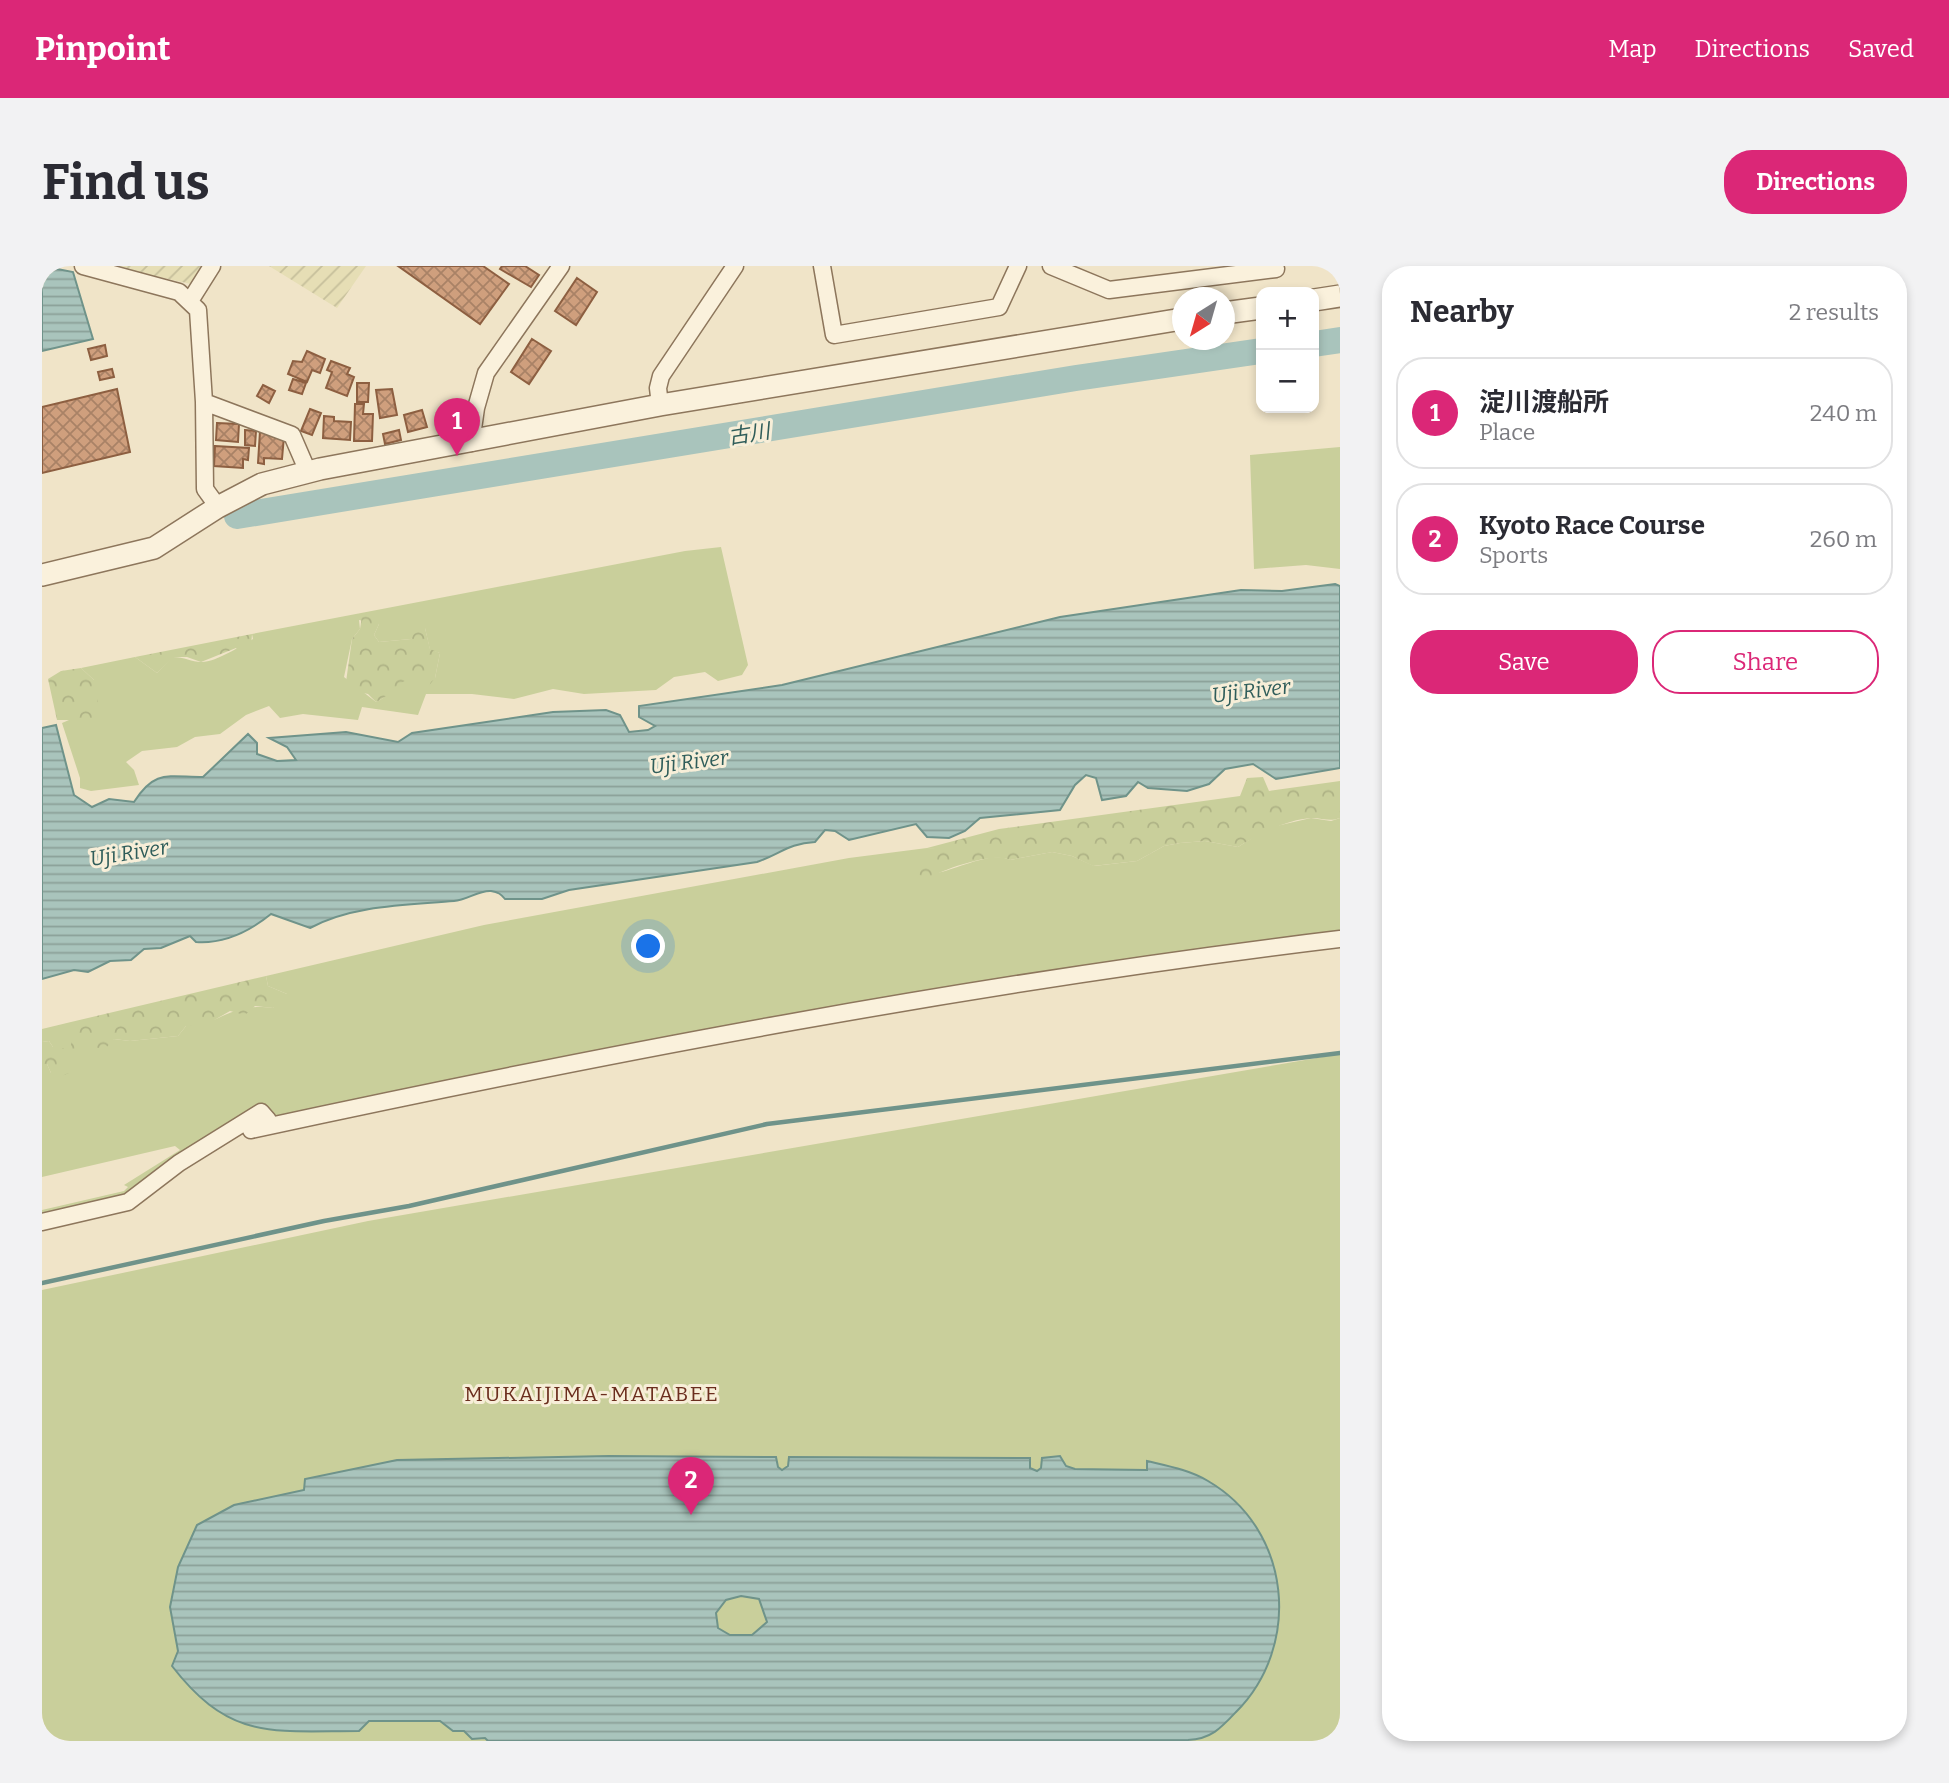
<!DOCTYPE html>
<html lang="en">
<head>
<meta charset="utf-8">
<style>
  body { margin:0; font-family:Bitter,"Noto Sans JP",serif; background:#f2f2f3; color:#2b2b33 }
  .controls { position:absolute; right:21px; top:21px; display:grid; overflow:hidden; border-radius:14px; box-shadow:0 4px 10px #0003 }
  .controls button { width:63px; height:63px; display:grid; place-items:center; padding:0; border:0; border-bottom:2px solid #e1e1e2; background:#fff; color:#2b2b33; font:35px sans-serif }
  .compass { position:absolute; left:1130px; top:21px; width:63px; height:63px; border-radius:50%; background:#fff; box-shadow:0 4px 10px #0003; rotate:217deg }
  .you { position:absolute; left:607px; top:681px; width:24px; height:24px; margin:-18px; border:5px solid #fff; border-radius:50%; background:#1a73e8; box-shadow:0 0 0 10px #1a73e833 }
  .badge { display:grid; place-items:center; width:46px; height:46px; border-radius:50%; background:#db2777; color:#fff; font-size:23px; font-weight:700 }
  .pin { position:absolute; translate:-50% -58px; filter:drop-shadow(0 2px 4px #0008) }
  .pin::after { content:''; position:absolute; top:37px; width:24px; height:21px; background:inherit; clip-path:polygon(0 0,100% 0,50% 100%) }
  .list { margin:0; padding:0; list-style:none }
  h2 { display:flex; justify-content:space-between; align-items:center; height:91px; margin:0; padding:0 28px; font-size:30px }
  h2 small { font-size:23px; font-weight:400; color:#7c7c81 }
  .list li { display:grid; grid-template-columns:46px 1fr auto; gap:21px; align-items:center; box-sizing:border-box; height:112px; margin:0 14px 14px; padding:0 14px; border:2px solid #e1e1e2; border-radius:28px }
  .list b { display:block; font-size:26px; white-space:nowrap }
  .list p { margin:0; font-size:23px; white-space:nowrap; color:#7c7c81 }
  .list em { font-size:23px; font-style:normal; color:#7c7c81 }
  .actions { display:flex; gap:14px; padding:21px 28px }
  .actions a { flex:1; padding:16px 0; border:2px solid #db2777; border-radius:28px; text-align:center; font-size:24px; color:#db2777 }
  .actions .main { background:#db2777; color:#fff }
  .map { position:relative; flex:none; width:1298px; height:1475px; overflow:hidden; border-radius:28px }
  header { display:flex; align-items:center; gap:42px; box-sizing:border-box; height:98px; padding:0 35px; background:#db2777; color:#fff }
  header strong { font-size:33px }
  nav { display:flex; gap:38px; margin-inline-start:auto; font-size:24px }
  .intro { display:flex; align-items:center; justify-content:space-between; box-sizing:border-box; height:168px; padding:0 42px }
  h1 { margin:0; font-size:49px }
  .button { padding:18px 32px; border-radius:28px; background:#db2777; color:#fff; font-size:24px; font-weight:700 }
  main { display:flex; gap:42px; padding:0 42px }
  aside { flex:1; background:#fff; border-radius:28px; box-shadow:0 4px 10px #0003 }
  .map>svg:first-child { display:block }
</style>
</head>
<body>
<header>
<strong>Pinpoint</strong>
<nav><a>Map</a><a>Directions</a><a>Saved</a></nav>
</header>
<div class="intro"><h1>Find us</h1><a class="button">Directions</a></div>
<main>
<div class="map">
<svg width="1298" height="1475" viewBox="0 0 1298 1475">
  <defs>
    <pattern id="farmland-furrows" width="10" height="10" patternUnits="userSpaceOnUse" patternTransform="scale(1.75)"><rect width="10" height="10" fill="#e6deb5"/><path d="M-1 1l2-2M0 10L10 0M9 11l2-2" fill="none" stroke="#c6bf9b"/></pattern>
    <pattern id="forest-crowns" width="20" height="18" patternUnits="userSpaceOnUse" patternTransform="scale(1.75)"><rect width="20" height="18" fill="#c9cf9b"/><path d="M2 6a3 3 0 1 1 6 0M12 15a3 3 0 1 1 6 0" fill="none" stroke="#aeb285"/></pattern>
    <pattern id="water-rules" width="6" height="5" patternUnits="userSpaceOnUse" patternTransform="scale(1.75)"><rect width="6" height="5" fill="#a9c4bc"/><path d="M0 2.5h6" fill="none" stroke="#8ba098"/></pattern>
    <pattern id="building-cross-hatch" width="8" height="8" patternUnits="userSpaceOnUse" patternTransform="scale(1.75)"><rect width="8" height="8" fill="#cf9f7d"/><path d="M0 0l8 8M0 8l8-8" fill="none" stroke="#a98266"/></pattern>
  </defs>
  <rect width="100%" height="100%" fill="#f0e4c8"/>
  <path fill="url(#farmland-furrows)" d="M67 0H161L149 18Z
    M227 0H324L295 42Z"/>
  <path fill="#c9cf9b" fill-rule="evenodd" d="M1298 181V303L1264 299 1212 303 1208 189Z
    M679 281 706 399 700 409 676 415 663 406 632 411 614 424 542 428 511 423 472 433 430 428H384L376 449 320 441 316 454 261 448 238 452 227 440 204 449 178 468 153 471 135 481 100 485 84 496 92 504 97 519 49 525 38 522V512L20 457 27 454 52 414 39 402 93 391 115 407 131 391C142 391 150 396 159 396 172 397 199 380 211 373L210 368 643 285ZM317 354 337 358 332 369 337 376 369 373 383 362 388 384 398 387 393 412C382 412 364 409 355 417 346 424 346 431 334 436L302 411 310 373 318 363Z
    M1269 552 1289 555 1298 552V673L1120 695 209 864 219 846 86 936 0 956V944L82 925 86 921 82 919 138 884 133 880 0 911V798H5L9 807 11 781 7 775 0 776V763L29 756V780L51 781 72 773 88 775 136 770 144 760C179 759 188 736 231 742L245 728 226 720 224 710 442 659 807 592 885 582 902 583 894 607C914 604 950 584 968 594L1010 586 1030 590 1052 600 1095 595 1122 580 1138 577 1163 575 1196 581 1226 562Z
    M1298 788V1475H0V1024L326 955Z"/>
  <path fill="url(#forest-crowns)" d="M320 350 334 351 337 358 332 369 337 376 369 373 375 362H383L388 383 398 387 393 412 385 422 379 413C351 412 356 426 334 436L326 428 303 423 310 373 318 363Z
    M210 368 209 380 199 387 194 382 159 396 145 391H132L115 407 93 391Z
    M39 402 52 414 58 450 36 462 27 454H15L6 413 19 405Z
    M1221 511 1227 525 1298 515V552C1287 556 1281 552 1270 552 1245 553 1216 569 1196 581L1163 575 1138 577 1122 580 1095 595 1051 600 1030 590 1010 586 968 594C952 585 898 604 883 614L873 604 879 591 897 589 901 584 885 582 957 563 1198 530 1205 512Z
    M224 710 226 720 245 728V734L231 742 213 740 203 749 188 745 162 760H144L136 770 88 775 72 773 63 783 51 781 33 790 29 780V756Z
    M7 775 11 781 26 783 32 805 17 811 9 807 5 798H0V776Z"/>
  <path fill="url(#water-rules)" stroke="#6f938a" stroke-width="2" fill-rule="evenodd" d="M0 0 31 6 51 73 0 85Z
    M1293 318 1298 320V502L1234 513 1211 498 1183 503 1167 518 1145 525 1106 522 1096 516 1084 530 1060 534 1054 512 1044 509 1033 519 1018 544 938 552 923 565 907 572 885 571 874 558 807 574 793 565 783 564 773 576C747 577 738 588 715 596L527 624 500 633H463C459 628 456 626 449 625 437 624 425 634 412 635 365 639 310 639 268 662L229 648C208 665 182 678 154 676L148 670 119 682 102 683 89 694 68 695 46 706 32 704 0 713V462L14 459 32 529 50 541 67 533 92 536C113 503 126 511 161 511L206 468 215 477V488L235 495 254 494 245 481 227 472 304 466 356 476 370 467 511 446 564 444 578 449 587 466 606 464 613 460 597 451V440L740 419 1018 351 1199 324 1240 325Z
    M567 1190 734 1191 736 1201 740 1204 746 1200 747 1191 988 1192V1202L995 1205 999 1202 1000 1192 1018 1190 1024 1200 1033 1203 1105 1204V1195C1126 1200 1148 1204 1166 1215 1250 1264 1260 1380 1194 1446 1179 1462 1169 1473 1146 1474L446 1475 443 1472 430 1473 422 1465H411L398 1455H327L317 1465C230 1465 188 1475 130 1400L136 1385 128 1341 136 1301 155 1259 192 1239 262 1224 263 1213 355 1194ZM699 1330 717 1333 725 1356 710 1369H688L676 1362 674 1347 684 1334Z"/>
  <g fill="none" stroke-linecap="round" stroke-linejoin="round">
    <path stroke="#6f938a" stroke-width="4.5" d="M0 1017 282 955 367 940 725 858 1298 787"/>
    <path stroke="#a9c4bc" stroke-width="26" d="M1272 78 1298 74
      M195 250 1034 112 1219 85"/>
  </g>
  <path fill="url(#building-cross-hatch)" stroke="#8d5f41" stroke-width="2" d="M356 0H441L467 18 438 58Z
    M460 0H483L497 9 489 21 458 3Z
    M535 12 555 26 534 59 513 45Z
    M490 73 509 85 487 118 469 106Z
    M63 79 65 90 49 94 46 83Z
    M265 85 283 93 278 107 270 104 265 116 246 108 251 95 260 96Z
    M289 95 308 102 305 108 312 111 305 130 284 122 290 106 285 104Z
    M70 103 72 111 58 114 56 106Z
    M251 113 264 117 260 128 247 124Z
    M315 117H327L326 136H315Z
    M221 119 233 125 227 137 215 130Z
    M75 123 88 186 0 207V141Z
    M350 123 355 149 338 152 334 124Z
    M313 138H322L321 148H331L330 175H312Z
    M268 143 279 147 270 169 259 165Z
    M380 144 385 161 366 166 362 149Z
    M282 150 292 151V155L309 156 308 174 281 172Z
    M175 157 197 158 196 176 174 174Z
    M203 164 214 165 213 180 203 179Z
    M357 164 359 174 343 178 341 168Z
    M218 165 242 170 240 193 222 192V198L216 197Z
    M173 180 207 182 206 194 201 193V202L172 200Z"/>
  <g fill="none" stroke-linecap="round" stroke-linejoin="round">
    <defs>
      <path id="minor" d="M41 0 137 26 156 44 162 136 250 169 266 206
        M780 0 792 69 957 41 976 0
        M1009 0 1067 24 1234 3
        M148 35 170 0
        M162 136 163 223 176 241
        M618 139 616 122 619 110 693 0
        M429 177 434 142 444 107 519 0
        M0 956 86 936 137 897 219 846 226 854 209 864C570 786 932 717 1298 673"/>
      <path id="tertiary" d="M1272 34 1298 30
        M1182 47 1219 42
        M0 309 112 282 176 241 220 218 278 203 618 139 1140 53"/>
    </defs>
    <use href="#minor" stroke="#8d765c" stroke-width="19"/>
    <use href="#tertiary" stroke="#8d765c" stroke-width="24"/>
    <use href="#minor" stroke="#faf1dc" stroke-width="16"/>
    <use href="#tertiary" stroke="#faf1dc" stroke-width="21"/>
  </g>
  <g text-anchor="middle" stroke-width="6" stroke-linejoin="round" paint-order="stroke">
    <g font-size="21" font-style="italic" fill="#2f5d5a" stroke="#f7eed8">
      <text transform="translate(707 168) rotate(-9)" y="7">古川</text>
      <text transform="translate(1209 425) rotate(-7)" y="7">Uji River</text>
      <text transform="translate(647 496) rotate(-7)" y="7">Uji River</text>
      <text transform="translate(87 587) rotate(-9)" y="7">Uji River</text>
    </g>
    <g font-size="21" letter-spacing="2" fill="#6b2e1e" stroke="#f7eed8">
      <text x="550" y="1135">MUKAIJIMA-MATABEE</text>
    </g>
  </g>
</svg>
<div class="controls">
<button>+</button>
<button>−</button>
</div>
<svg class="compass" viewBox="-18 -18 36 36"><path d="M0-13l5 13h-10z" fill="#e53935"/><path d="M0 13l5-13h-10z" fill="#7c7c81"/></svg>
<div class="you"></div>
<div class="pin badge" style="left:415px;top:190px">1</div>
<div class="pin badge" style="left:649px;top:1249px">2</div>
</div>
<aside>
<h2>Nearby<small>2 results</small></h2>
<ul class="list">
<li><span class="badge">1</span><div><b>淀川渡船所</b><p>Place</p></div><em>240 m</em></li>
<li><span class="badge">2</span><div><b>Kyoto Race Course</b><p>Sports</p></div><em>260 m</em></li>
</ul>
<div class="actions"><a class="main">Save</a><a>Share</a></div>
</aside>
</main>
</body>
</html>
